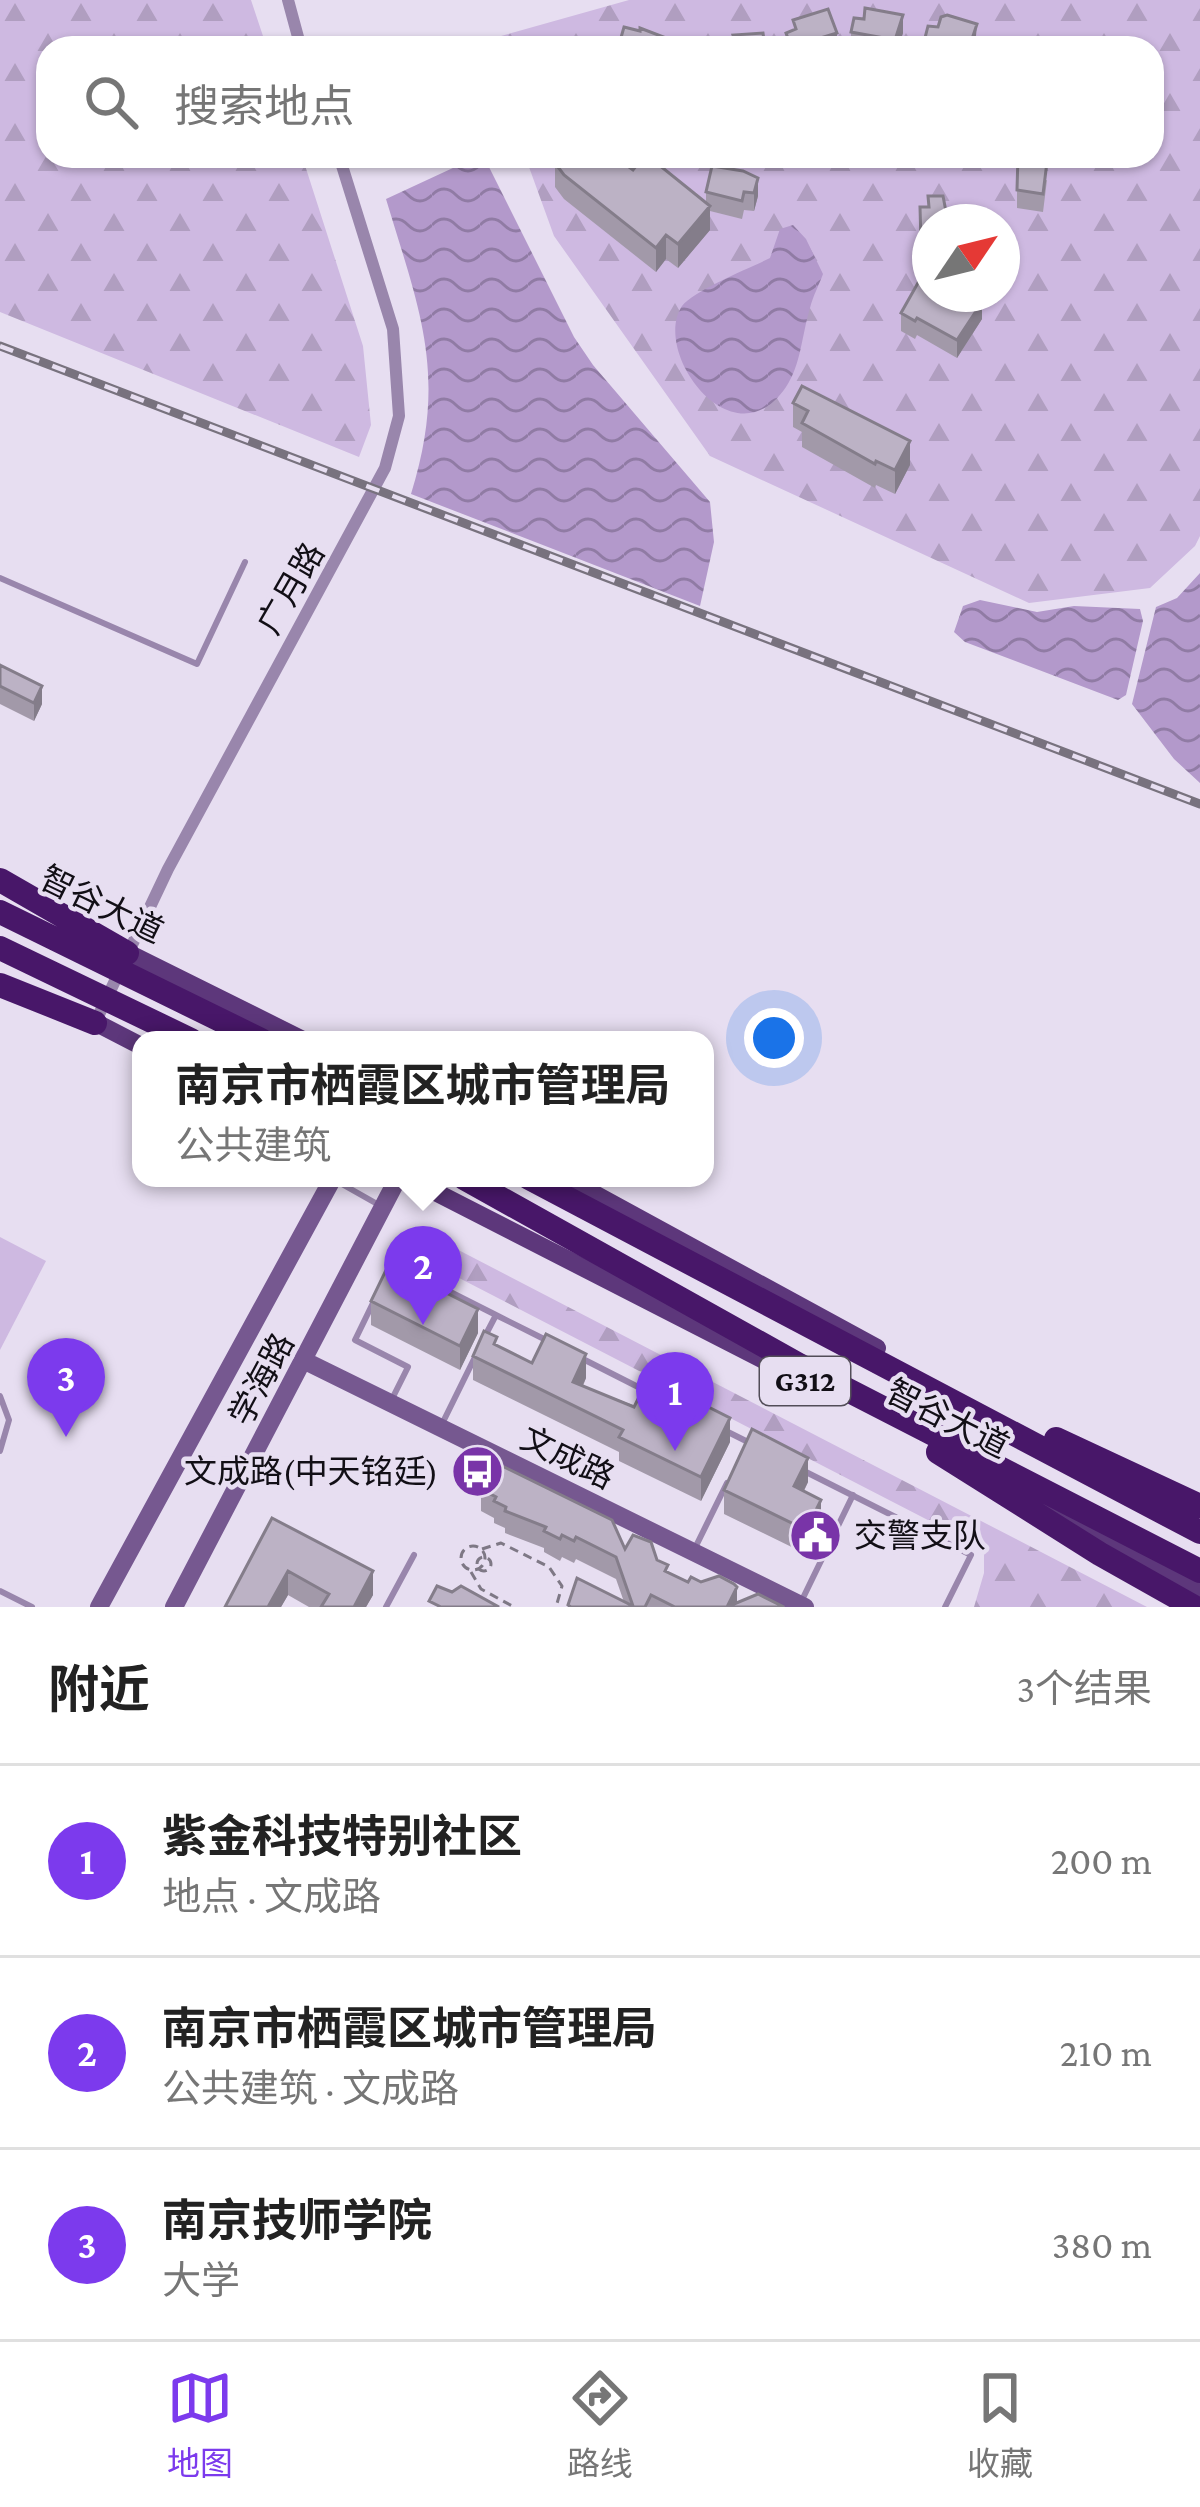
<!DOCTYPE html>
<html lang="zh">
<head>
<meta charset="utf-8">
<style>
  body { margin:0; font-family:"Crimson Pro","Noto Sans SC",serif; background:#f2f2f2; color:#222 }
  .compass { position:absolute; left:912px; top:204px; width:108px; height:108px; border-radius:50%; background:#fff; box-shadow:0 3px 9px #0004; rotate:55deg }
  .you { position:absolute; left:774px; top:1038px; width:42px; height:42px; margin:-30px; border:9px solid #fff; border-radius:50%; background:#1a73e8; box-shadow:0 0 0 18px #1a73e833 }
  .badge { display:grid; place-items:center; width:78px; height:78px; border-radius:50%; background:#7c3aed; color:#fff; font-size:39px; font-weight:700 }
  .pin { position:absolute; translate:-50% -99px; filter:drop-shadow(0 3px 6px #0008) }
  .pin::after { content:''; position:absolute; top:63px; width:42px; height:36px; background:inherit; clip-path:polygon(0 0,100% 0,50% 100%) }
  .popup { position:absolute; left:132px; top:1031px; width:582px; height:156px; box-sizing:border-box; display:grid; place-content:center; border-radius:24px; background:#fff; filter:drop-shadow(0 3px 9px #0005); font-size:39px; white-space:nowrap; color:#767676 }
  .popup b { font-size:45px; color:#222 }
  .popup::after { content:''; position:absolute; left:50%; top:100%; margin-left:-24px; border:24px solid transparent; border-top-color:#fff }
  .list { margin:0; padding:0; list-style:none }
  h2 { display:flex; justify-content:space-between; align-items:center; height:156px; margin:0; padding:0 48px; font-size:51px }
  h2 small { font-size:39px; font-weight:400; color:#767676 }
  .list li { display:grid; grid-template-columns:78px 1fr auto; gap:36px; align-items:center; box-sizing:border-box; height:192px; padding:0 48px; border-top:3px solid #e0e0e0 }
  .list b { display:block; font-size:45px; white-space:nowrap }
  .list p { margin:0; font-size:39px; white-space:nowrap; color:#767676 }
  .list em { font-size:39px; font-style:normal; color:#767676 }
  .icon { flex:none; width:66px; height:66px; fill:none; stroke:currentColor; stroke-width:2; stroke-linecap:round; stroke-linejoin:round }
  .map { position:relative; flex:none; width:1200px; height:1607px; overflow:hidden }
  .search { position:absolute; background:#fff; box-shadow:0 3px 9px #0004; left:36px; right:36px; top:36px; height:132px; display:flex; align-items:center; gap:30px; box-sizing:border-box; padding:0 42px; border-radius:36px; color:#767676; font-size:45px }
  .sheet { height:732px; background:#fff }
  nav { display:flex; justify-content:space-around; align-items:center; box-sizing:border-box; height:168px; border-top:3px solid #e0e0e0; background:#fff; font-size:33px; color:#767676 }
  nav a { display:grid; justify-items:center; gap:6px }
  nav .on { color:#7c3aed }
  .map>svg:first-child { display:block }
</style>
</head>
<body>
<div class="map">
<svg width="1200" height="1607" viewBox="0 0 1200 1607">
  <defs>
    <pattern id="forest-firs" width="22" height="20" patternUnits="userSpaceOnUse" patternTransform="scale(3)"><rect width="22" height="20" fill="#ceb9e1"/><path d="M5 1l3.5 6h-7zM16 11l3.5 6h-7z" fill="#b09ec0"/></pattern>
    <pattern id="water-waves" width="16" height="10" patternUnits="userSpaceOnUse" patternTransform="scale(3)"><rect width="16" height="10" fill="#b399cb"/><path d="M0 5q4-4 8 0t8 0" fill="none" stroke="#907ba4"/></pattern>
  </defs>
  <rect width="100%" height="100%" fill="#e7def1"/>
  <path fill="url(#forest-firs)" fill-rule="evenodd" d="M0 0H251L267 48H48V156H302L363 346 371 425 359 457 0 312Z
    M629 0H1200V536L1195 546 1150 588 1029 603 710 456 554 236 525 156H1152V48H486L483 41ZM930 222H1002V294H930Z
    M416 1228 1147 1607H974L984 1573V1549L401 1248Z"/>
  <path fill="#ceb9e1" d="M0 1237 46 1261 0 1350Z"/>
  <path fill="url(#water-waves)" d="M485 159 574 337 593 365 710 502 714 542 700 606 411 494C448 375 420 312 386 199L455 167Z
    M793 225 806 239 823 274C819 285 813 296 810 308 802 334 801 365 786 387 734 464 651 353 682 306 694 290 750 268 770 258L780 229Z
    M1200 573V783L1174 759 1132 704 1156 607 1177 598Z
    M980 600 1037 612 1074 606 1140 609 1143 621 1126 695 1118 700 965 642 954 632 963 606Z"/>
  <g fill="none" stroke-linecap="round" stroke-linejoin="round">
    <path stroke="#7e7885" stroke-width="3" stroke-dasharray="9 6" stroke-linecap="butt" d="M461 1558a12 12 0 1 1 24 0a12 12 0 1 1-24 0Z
      M482 1549 501 1543 549 1567 562 1586 556 1607
      M477 1564a7 7 0 1 1 14 0a7 7 0 1 1-14 0Z
      M471 1572 481 1589 514 1607"/>
    <path stroke="#9986ac" stroke-width="6" d="M0 578 197 664 245 562
      M333 1179 379 1205
      M390 1270 393 1263 496 1315 484 1338
      M373 1303 355 1340 408 1367 392 1399
      M496 1315 546 1340
      M579 1357 648 1392
      M0 1396 9 1420 0 1451
      M442 1424 476 1355
      M724 1430 750 1443
      M804 1471 971 1555 945 1607
      M696 1546 727 1483
      M0 1591 32 1607
      M802 1600 853 1495
      M386 1607 414 1555"/>
    <path stroke="#9986ac" stroke-width="12" d="M288 0 301 48
      M95 1023 168 869 385 468 399 416 393 329 339 156"/>
    <path stroke="#765890" stroke-width="18" d="M305 1361 805 1607
      M99 1607 333 1178
      M174 1607 398 1178"/>
    <path stroke="#5d377b" stroke-width="18" d="M120 949 303 1040
      M85 1017 141 1046
      M408 1178 799 1378
      M565 1178 877 1348
      M1031 1498 1200 1589"/>
    <path stroke="#481769" stroke-width="24" d="M0 880 127 953
      M0 912 261 1040
      M0 948 191 1040
      M0 985 95 1023
      M464 1178 799 1365 1200 1571
      M529 1178 1200 1532
      M1056 1439 1200 1506
      M938 1452 1100 1554 1194 1607"/>
    <defs>
      <path id="rail" d="M0 346 1200 804"/>
    </defs>
    <use href="#rail" stroke="#78727e" stroke-width="9"/>
    <use href="#rail" stroke="#e7def1" stroke-width="4.5" stroke-dasharray="14" stroke-linecap="butt"/>
  </g>
  <path fill="#a299a9" d="M864 19 903 33 898 48H851V32Z
    M925 38 977 42 975 48H925Z
    M751 156H787V161L754 164Z
    M555 163 633 170 706 203V192L743 171 758 196 754 211 744 210 742 219 710 211V230L678 268 666 259 656 272 564 199 555 187Z
    M1047 180 1043 212 1017 208V190Z
    M920 207 930 222V261L921 260Z
    M901 313 982 319 957 358 917 335 915 339 901 331Z
    M793 403 910 465 895 494 876 485 875 488 802 447V432L793 427Z
    M0 665 42 704 34 721 0 704Z
    M371 1301 478 1333 460 1370 371 1325Z
    M497 1346 532 1363 586 1378 583 1386 730 1442 701 1501 619 1461V1452L473 1380V1356Z
    M808 1482 804 1491 821 1524 806 1554 724 1514V1490Z
    M481 1489 657 1560 668 1572 737 1603 784 1607H568L577 1578 624 1602 616 1579 576 1559 574 1563 562 1557 560 1561 544 1552V1548L505 1533V1528L494 1523V1518L481 1511Z
    M272 1518 373 1595 366 1607H309L288 1595 281 1607H225Z"/>
  <path fill="#847d8a" d="M903 15V33L898 48H895V40Z
    M977 24 975 48H969Z
    M837 33V48H791V47Z
    M758 178V196L754 211V193Z
    M710 206V230L678 268V244Z
    M666 235V259L656 272V248Z
    M982 302V319L957 358V340Z
    M910 441V465L895 494V470Z
    M42 686V704L34 721V703Z
    M478 1309V1333L460 1370V1346Z
    M586 1354V1378L573 1406V1382Z
    M730 1418V1442L701 1501V1477Z
    M808 1458V1482L794 1510V1486Z
    M821 1500V1524L806 1554V1530Z
    M288 1571V1595L281 1607H268Z
    M373 1571V1595L366 1607H354Z
    M737 1587V1607H727Z"/>
  <path fill="#bcb2c5" stroke="#847d8a" stroke-width="3" d="M865 8 903 15 895 40 851 32 854 18 864 19Z
    M828 9 837 33 791 47 786 33 796 29 793 20Z
    M947 15 977 24 969 48 925 38 928 26 938 27 941 17Z
    M624 27 640 31V28L669 39 665 48H628L629 44 620 41Z
    M763 33 765 48H728L726 40 734 38 733 35Z
    M560 156H599L602 158 604 156H614L633 170 644 156H648L710 206 678 244 666 235 656 248 564 175 555 163Z
    M1018 156H1043V162H1047L1043 194 1017 190Z
    M712 166 743 171 758 178 754 193 744 192 742 201 706 192Z
    M928 196H943L948 222H930V243L921 242 920 207H929Z
    M923 274 930 278V294H968L982 302 957 340 917 318 915 321 901 313Z
    M802 386 910 441 895 470 876 461 875 464 802 423 808 411 793 403Z
    M0 665 42 686 34 703 0 686Z
    M389 1264 478 1309 460 1346 371 1301Z
    M484 1331 497 1337 494 1344 532 1363 546 1334 586 1354 573 1382 634 1407 649 1377 730 1418 701 1477 619 1437 623 1430 473 1356Z
    M752 1429 808 1458 794 1486 821 1500 806 1530 724 1490Z
    M494 1462 612 1520 625 1549 633 1535 651 1542 657 1560 668 1565 665 1571 688 1582 691 1577 701 1582 719 1576 734 1584 737 1587 727 1607 758 1594 784 1607H675L651 1595 645 1607H571L568 1605 577 1578 633 1606 616 1557 576 1537 574 1541 562 1535 560 1539 544 1531 546 1527 505 1511 506 1507 494 1501 496 1497 481 1489Z
    M272 1518 373 1571 354 1607H321L329 1594 288 1571 268 1607H225Z
    M437 1586 452 1592 461 1586 499 1607H441L429 1601Z"/>
  <defs>
    <symbol id="bus-disc" viewBox="-11 -11 22 22"><circle r="9.5" fill="#7934a8" stroke="#e7def1"/><path d="M-5-6H5V4H4V6H2V4H-2V6H-4V4H-5ZM-3.5-4V0h7V-4ZM-3.5 1.2v1.5H-2V1.2ZM2 1.2v1.5H3.5V1.2Z" fill="#fff"/></symbol>
    <symbol id="civic-disc" viewBox="-11 -11 22 22"><circle r="9.5" fill="#7934a8" stroke="#e7def1"/><path d="M-.6-6.5H3V-4.5H.6V-3L4-1V1h2V6H-6V1h2V-1L-.6-3ZM-1.2 2.5V6h2.4V2.5Z" fill="#fff"/></symbol>
  </defs>
  <g fill-rule="evenodd">
    <use href="#bus-disc" x="448" y="1442" width="59" height="59"/>
    <use href="#civic-disc" x="786" y="1506" width="59" height="59"/>
  </g>
  <g text-anchor="middle" stroke-width="9" stroke-linejoin="round" paint-order="stroke">
    <rect fill="#e7def1" stroke="#524d58" stroke-width="3" x="760" y="1357" width="90" height="48" rx="9"/>
    <g font-size="30" font-weight="bold" fill="#120f16">
      <text x="805" y="1391">G312</text>
    </g>
    <g font-size="33" fill="#120f16" stroke="#e7def1">
      <text transform="translate(290 588) rotate(-60)" y="12">广月路</text>
      <text transform="translate(102 904) rotate(26)" y="12">智谷大道</text>
      <text transform="translate(261 1379) rotate(-62)" y="12">学海路</text>
      <text transform="translate(948 1418) rotate(27)" y="12">智谷大道</text>
      <text transform="translate(568 1457) rotate(26)" y="12">文成路</text>
    </g>
    <g font-size="33" fill="#120f16" stroke="#e7def1" text-anchor="end">
      <text x="438" y="1483">文成路(中天铭廷)</text>
      <text x="854" y="1547" text-anchor="start">交警支队</text>
    </g>
  </g>
</svg>
<svg class="compass" viewBox="-18 -18 36 36"><path d="M0-13l5 13h-10z" fill="#e53935"/><path d="M0 13l5-13h-10z" fill="#767676"/></svg>
<div class="you"></div>
<div class="pin badge" style="left:675px;top:1451px">1</div>
<div class="pin badge" style="left:423px;top:1325px">2</div>
<div class="popup"><b>南京市栖霞区城市管理局</b>公共建筑</div>
<div class="pin badge" style="left:66px;top:1437px">3</div>
<div class="search"><svg class="icon" aria-label="search" viewBox="0 0 24 24"><circle cx="10" cy="10" r="6"/><path d="M15 15l6 6"/></svg>搜索地点</div>
</div>
<section class="sheet">
<h2>附近<small>3个结果</small></h2>
<ul class="list">
<li><span class="badge">1</span><div><b>紫金科技特别社区</b><p>地点 · 文成路</p></div><em>200 m</em></li>
<li><span class="badge">2</span><div><b>南京市栖霞区城市管理局</b><p>公共建筑 · 文成路</p></div><em>210 m</em></li>
<li><span class="badge">3</span><div><b>南京技师学院</b><p>大学</p></div><em>380 m</em></li>
</ul>
</section>
<nav>
<a class="on"><svg class="icon" aria-label="map" viewBox="0 0 24 24"><path d="M3 6l6-2 6 2 6-2v14l-6 2-6-2-6 2zM9 4v14M15 6v14"/></svg>地图</a>
<a><svg class="icon" aria-label="directions" viewBox="0 0 24 24"><path d="M12 3l9 9-9 9-9-9zM9 14v-3h6M13 9l2 2-2 2"/></svg>路线</a>
<a><svg class="icon" aria-label="saved" viewBox="0 0 24 24"><path d="M7 4h10v16l-5-4-5 4z"/></svg>收藏</a>
</nav>
</body>
</html>
